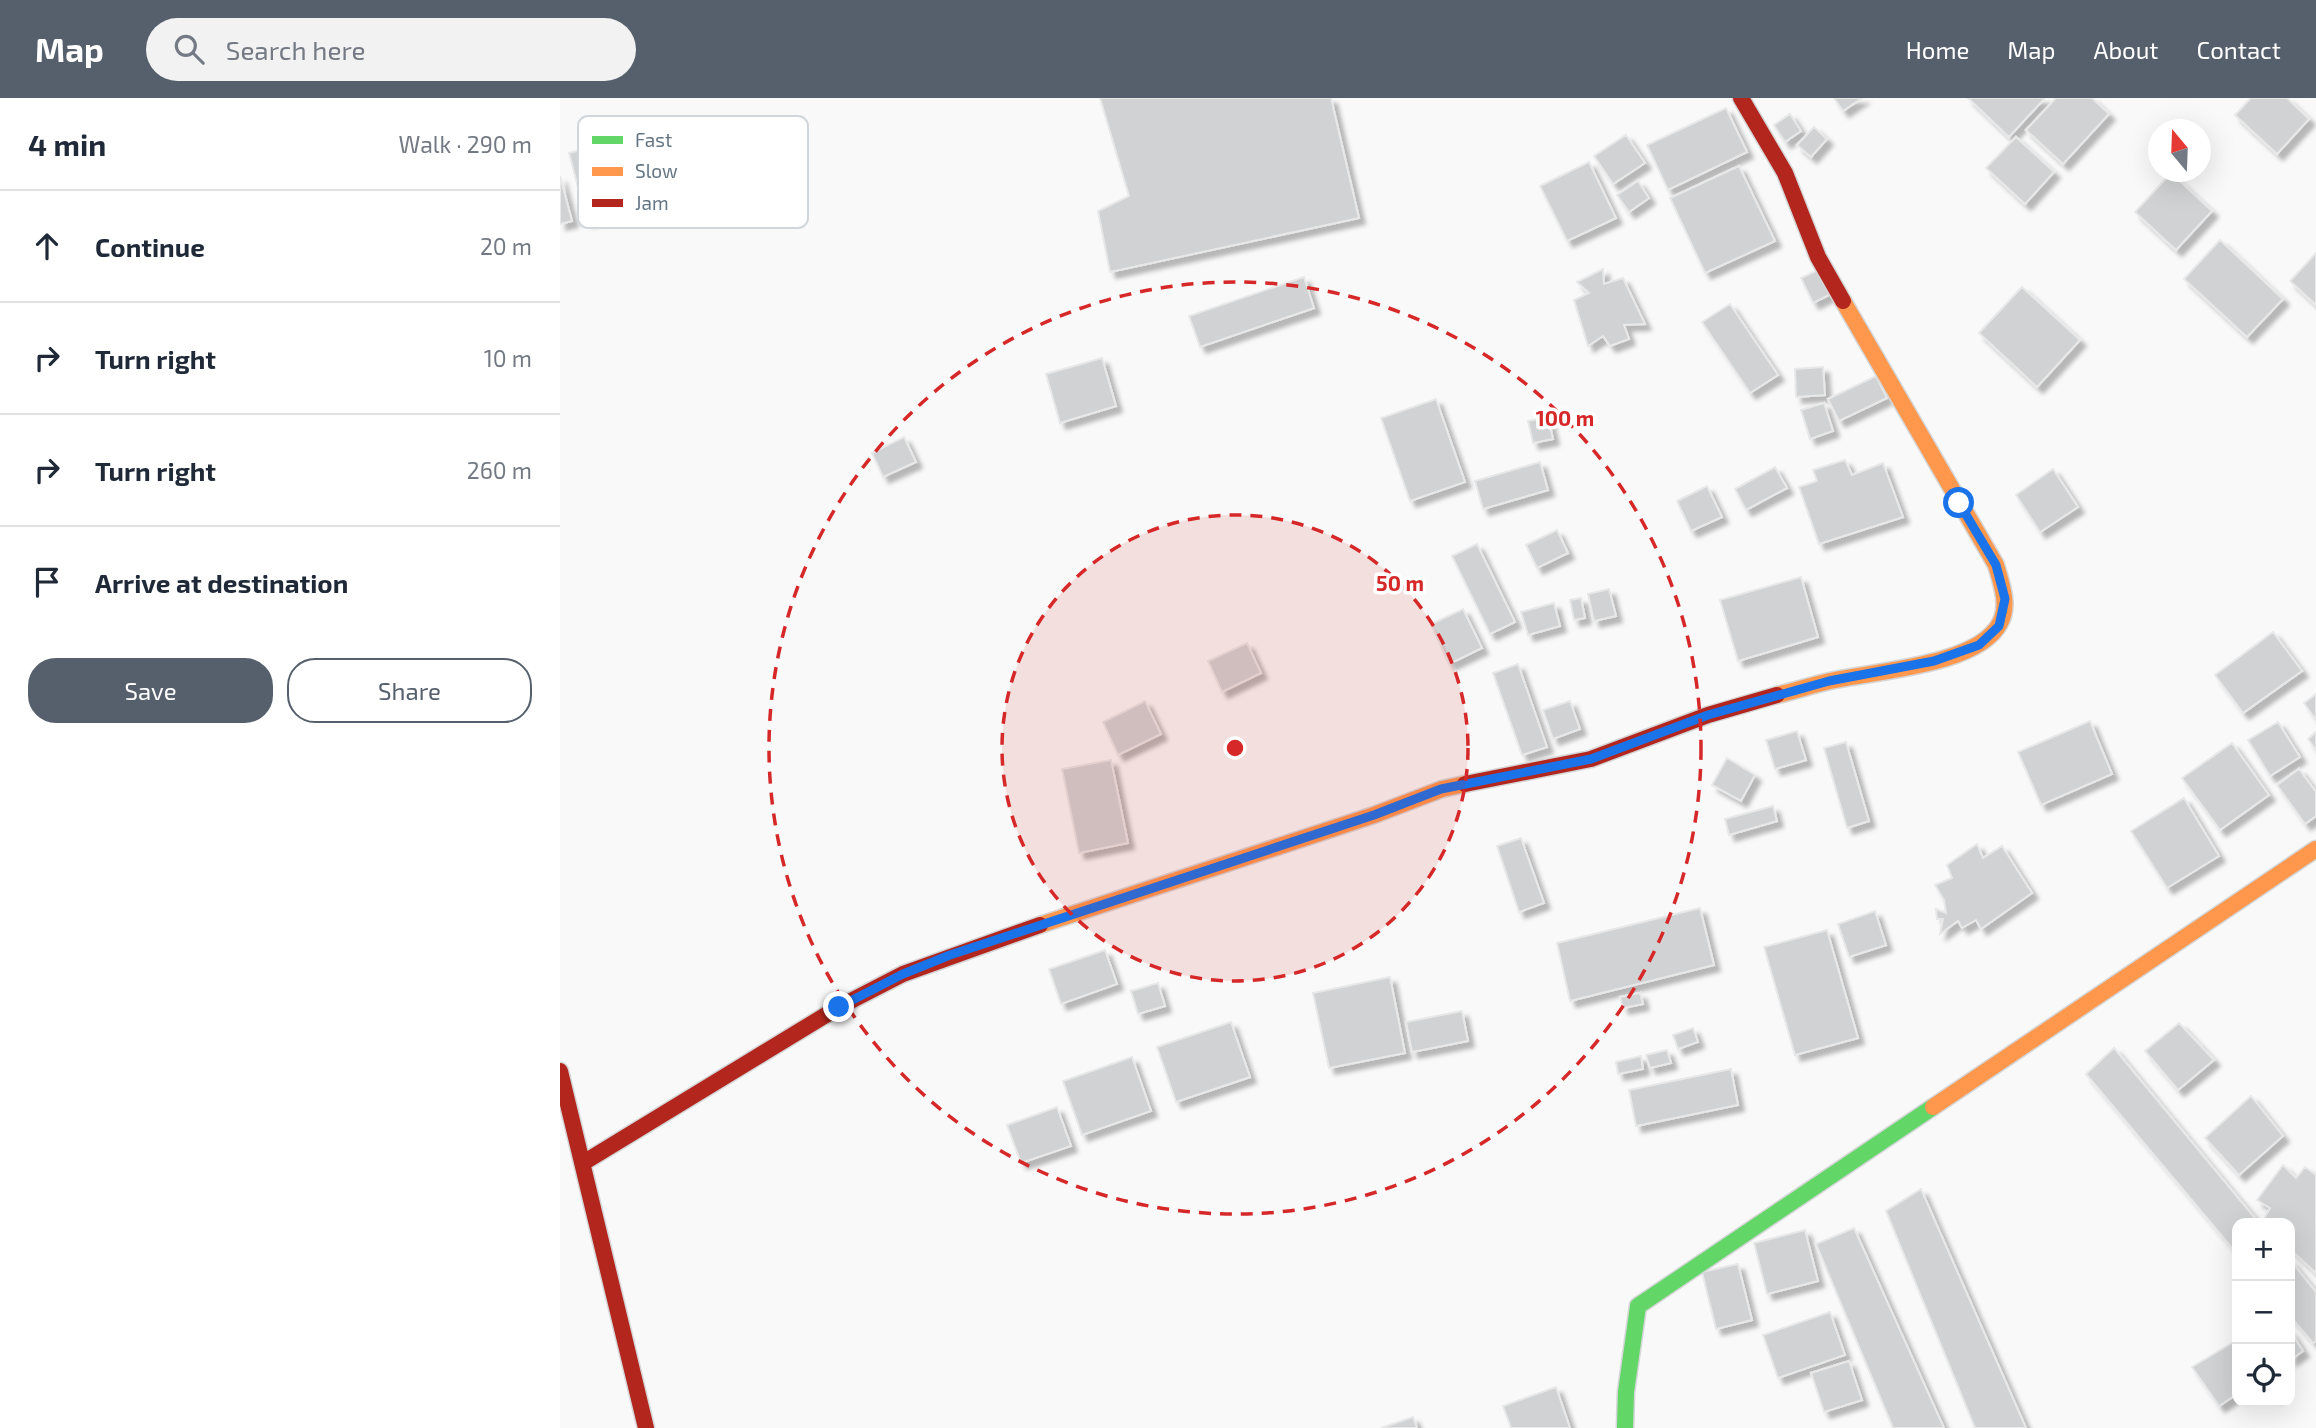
<!DOCTYPE html>
<html lang="en">
<head>
<meta charset="utf-8">
<style>
  body { margin:0; font-family:"Exo 2",sans-serif; background:#f2f2f3; color:#1f2937 }
  .controls { position:absolute; right:21px; bottom:21px; display:grid; overflow:hidden; border-radius:14px; box-shadow:0 7px 28px #0002 }
  .controls button { width:63px; height:63px; display:grid; place-items:center; padding:0; border:0; border-bottom:2px solid #e0e1e3; background:#fff; color:#1f2937; font:35px sans-serif }
  .compass { position:absolute; left:1588px; top:21px; width:63px; height:63px; border-radius:50%; background:#fff; box-shadow:0 7px 28px #0002; rotate:341deg }
  .stop { position:absolute; width:21px; height:21px; margin:-16px; border:5px solid #1a73e8; border-radius:50%; background:#fff }
  .stop.end { background:#1a73e8; border-color:#fff; box-shadow:0 2px 7px #0008 }
  .list { margin:0; padding:0; list-style:none }
  h2 { display:flex; justify-content:space-between; align-items:center; height:91px; margin:0; padding:0 28px; font-size:30px }
  h2 small { font-size:23px; font-weight:400; color:#747a83 }
  .list li { display:grid; grid-template-columns:46px 1fr auto; gap:21px; align-items:center; box-sizing:border-box; height:112px; padding:0 28px; border-top:2px solid #e0e1e3 }
  .list b { display:block; font-size:26px; white-space:nowrap }
  .list em { font-size:23px; font-style:normal; color:#747a83 }
  .actions { display:flex; gap:14px; padding:21px 28px }
  .actions a { flex:1; padding:16px 0; border:2px solid #56606c; border-radius:28px; text-align:center; font-size:24px; color:#56606c }
  .actions .main { background:#56606c; color:#fff }
  .icon { flex:none; width:38px; height:38px; fill:none; stroke:currentColor; stroke-width:2; stroke-linecap:round; stroke-linejoin:round }
  .map { position:relative; flex:none; width:1756px; height:1330px; overflow:hidden }
  header { display:flex; align-items:center; gap:42px; box-sizing:border-box; height:98px; padding:0 35px; background:#56606c; color:#fff }
  header strong { font-size:33px }
  nav { display:flex; gap:38px; margin-inline-start:auto; font-size:24px }
  .search { width:490px; height:63px; background:#f2f2f3; display:flex; align-items:center; gap:18px; box-sizing:border-box; padding:0 24px; border-radius:38px; color:#747a83; font-size:26px }
  main { display:flex }
  aside { flex:1; background:#fff }
  .map>svg:first-child { display:block }
</style>
</head>
<body>
<header>
<strong>Map</strong>
<div class="search"><svg class="icon" aria-label="search" viewBox="0 0 24 24"><circle cx="10" cy="10" r="6"/><path d="M15 15l6 6"/></svg>Search here</div>
<nav><a>Home</a><a>Map</a><a>About</a><a>Contact</a></nav>
</header>
<main>
<aside>
<h2>4 min<small>Walk · 290 m</small></h2>
<ul class="list">
<li><svg class="icon" aria-label="ahead" viewBox="0 0 24 24"><path d="M12 20V5M6 11l6-6 6 6"/></svg><div><b>Continue</b></div><em>20 m</em></li>
<li><svg class="icon" aria-label="right" viewBox="0 0 24 24"><path d="M7 20v-9h11M14 6l5 5-5 5"/></svg><div><b>Turn right</b></div><em>10 m</em></li>
<li><svg class="icon" aria-label="right" viewBox="0 0 24 24"><path d="M7 20v-9h11M14 6l5 5-5 5"/></svg><div><b>Turn right</b></div><em>260 m</em></li>
<li><svg class="icon" aria-label="arrive" viewBox="0 0 24 24"><path d="M6 21V4h12l-3 4 3 4H6"/></svg><div><b>Arrive at destination</b></div></li>
</ul>
<div class="actions"><a class="main">Save</a><a>Share</a></div>
</aside>
<div class="map">
<svg width="1756" height="1330" viewBox="0 0 1756 1330">
  <defs>
    <filter id="shadow"><feDropShadow dx="6" dy="6" stdDeviation="2" flood-color="#0004"/></filter>
  </defs>
  <rect width="100%" height="100%" fill="#f9f9f9"/>
  <path fill="#d0d2d3" stroke="#e8e8e8" stroke-width="2" filter="url(#shadow)" d="M540 0H771L799 120 550 174 538 113 569 98Z
    M1274 0H1302L1283 13Z
    M1408 0H1485L1449 39Z
    M1496 0H1532L1549 16 1503 66 1466 32Z
    M1691 0H1727L1749 21 1717 56 1675 17Z
    M1166 10 1187 54 1108 92 1087 47Z
    M1230 16 1241 33 1225 44 1214 27Z
    M114 28 132 96 27 123 9 55Z
    M1254 29 1267 41 1251 59 1237 47Z
    M1066 37 1085 65 1053 86 1034 58Z
    M1456 39 1494 74 1465 106 1426 70Z
    M1029 64 1056 120 1007 143 980 88Z
    M1179 68 1215 143 1145 175 1110 100Z
    M1611 75 1652 113 1616 152 1575 114Z
    M0 78 12 123 0 126Z
    M1078 83 1089 100 1069 114 1057 97Z
    M1660 142 1723 201 1687 239 1624 181Z
    M1756 155V207L1730 183Z
    M1043 171 1044 186 1063 180 1085 226 1064 227 1069 241 1050 248 1043 238 1028 248 1014 202 1029 195 1017 184Z
    M1260 171 1271 196 1253 205 1241 180Z
    M744 179 754 210 640 249 629 218Z
    M1462 189 1520 242 1477 289 1419 235Z
    M1170 206 1218 277 1190 295 1142 224Z
    M542 260 556 308 500 325 486 276Z
    M1263 269 1265 297 1236 299 1235 271Z
    M1316 278 1327 300 1279 323 1268 301Z
    M876 301 905 384 850 403 821 320Z
    M1264 305 1273 333 1250 341 1241 312Z
    M988 319 993 341 973 345 968 323Z
    M344 339 356 364 323 379 312 355Z
    M1285 362 1292 377 1323 365 1343 419 1259 446 1239 389 1257 383 1253 372Z
    M980 364 988 392 923 411 915 383Z
    M1215 369 1227 390 1186 412 1175 391Z
    M1493 371 1518 409 1480 434 1456 397Z
    M1147 388 1162 419 1131 433 1117 403Z
    M997 432 1008 455 977 470 966 447Z
    M917 446 955 524 930 536 892 458Z
    M1241 479 1258 539 1178 563 1160 502Z
    M1049 491 1056 518 1034 523 1028 496Z
    M1021 500 1025 520 1014 522 1010 502Z
    M994 505 1000 528 968 537 961 514Z
    M903 511 922 550 889 566 871 526Z
    M1713 534 1742 573 1683 615 1655 577Z
    M687 545 701 575 662 594 648 563Z
    M958 566 987 649 962 657 933 575Z
    M1756 596V622L1744 605Z
    M585 603 601 636 558 657 543 624Z
    M1010 603 1020 631 993 641 983 612Z
    M1530 623 1552 676 1481 707 1458 654Z
    M1718 624 1740 659 1710 678 1688 642Z
    M1237 633 1246 662 1215 671 1206 642Z
    M1756 634V652L1748 641Z
    M1286 644 1309 723 1287 730 1264 650Z
    M1672 645 1709 697 1660 732 1622 680Z
    M1167 660 1195 677 1181 703 1152 687Z
    M551 662 568 745 519 755 502 671Z
    M1739 671 1756 694V718L1745 726 1717 687Z
    M1624 700 1659 758 1607 790 1571 733Z
    M1213 708 1217 723 1169 737 1165 721Z
    M961 740 984 805 959 814 937 748Z
    M1417 746 1423 760 1442 748 1472 795 1421 831 1416 822 1402 830 1398 823 1380 836 1383 821H1377L1376 811 1386 815 1384 802 1375 787 1392 780 1387 767Z
    M1140 810 1154 867 1010 903 997 845Z
    M1315 813 1326 847 1289 859 1278 826Z
    M1267 832 1298 940 1235 957 1204 849Z
    M545 852 557 886 501 906 489 871Z
    M830 879 845 955 769 970 753 895Z
    M598 885 605 908 578 916 571 893Z
    M1080 895 1083 906 1063 910 1060 899Z
    M902 913 908 943 852 954 846 924Z
    M671 924 690 979 616 1004 597 949Z
    M1619 925 1654 962 1618 992 1585 953Z
    M1133 930 1138 944 1118 951 1113 937Z
    M1554 950 1699 1125H1677V1156L1526 976Z
    M1107 952 1111 965 1090 970 1086 957Z
    M1081 958 1083 971 1058 976 1056 964Z
    M572 959 591 1013 522 1037 503 983Z
    M1171 971 1178 1007 1076 1028 1069 992Z
    M1691 998 1723 1038 1679 1077 1645 1040Z
    M497 1009 511 1048 461 1065 447 1027Z
    M1723 1067 1736 1080 1745 1069 1756 1077V1175L1730 1151V1125H1702L1710 1110 1697 1102Z
    M1361 1091 1466 1330H1415L1326 1113Z
    M1294 1130 1384 1330H1333L1256 1146Z
    M1245 1132 1258 1183 1207 1196 1194 1145Z
    M1730 1162 1756 1194V1243L1753 1245 1730 1218Z
    M1178 1166 1192 1222 1156 1231 1142 1174Z
    M1270 1214 1285 1257 1218 1280 1203 1237Z
    M1730 1233 1743 1253 1730 1262Z
    M1677 1242V1296L1659 1308 1632 1269Z
    M1289 1263 1302 1302 1264 1314 1251 1275Z
    M996 1289 1010 1330H951L943 1308Z
    M853 1319 857 1330H821Z"/>
  <g fill="none" stroke-linecap="round" stroke-linejoin="round">
    <defs>
      <path id="fast" d="M1065 1330 1066 1294 1078 1208 1373 1009"/>
      <path id="slow" d="M1217 597C1235 593 1252 587 1270 583 1313 573 1418 568 1440 525 1450 507 1441 485 1436 467L1283 203
        M480 827 814 717 882 691 905 686
        M1373 1009 1756 751"/>
      <path id="jam" d="M1181 0 1225 75 1258 159 1283 203
        M905 686 1031 661 1148 617 1217 597
        M0 973 86 1330
        M23 1065 279 909 343 876 480 827"/>
    </defs>
    <use href="#fast" stroke="#d5d6d7" stroke-width="19"/>
    <use href="#slow" stroke="#d5d6d7" stroke-width="19"/>
    <use href="#jam" stroke="#d5d6d7" stroke-width="19"/>
    <use href="#fast" stroke="#63d668" stroke-width="16"/>
    <use href="#slow" stroke="#ff974d" stroke-width="16"/>
    <use href="#jam" stroke="#b3261e" stroke-width="16"/>
  </g>
  <g fill="none" stroke-linecap="round" stroke-linejoin="round">
    <path stroke="#1a73e8" stroke-width="9" d="M279 909 343 876 390 857 814 717 881 691 1031 661 1148 617 1269 583 1374 563 1419 547 1439 528 1445 501 1436 467 1399 405"/>
  </g>
  <circle cx="675" cy="650" r="233" fill="#d62828" fill-opacity=".12"/>
  <g fill="none" stroke="#d62828" stroke-width="3.5" stroke-dasharray="12 9">
    <circle cx="675" cy="650" r="233"/>
    <circle cx="675" cy="650" r="466"/>
  </g>
  <rect x="18" y="18" width="230" height="112" rx="10" fill="#fff" stroke="#d1d6da" stroke-width="2"/>
  <rect x="32" y="38" width="31" height="8" fill="#63d668"/>
  <rect x="32" y="69" width="31" height="9" fill="#ff974d"/>
  <rect x="32" y="101" width="31" height="8" fill="#b3261e"/>
  <g font-size="19" fill="#657683">
    <text x="75" y="49">Fast</text>
    <text x="75" y="80">Slow</text>
    <text x="75" y="112">Jam</text>
  </g>
  <circle cx="675" cy="650" r="10" fill="#d62828" stroke="#fff" stroke-width="3.5"/>
  <g font-size="21" text-anchor="middle" font-weight="bold" fill="#d62828" stroke="#fff" stroke-width="7" stroke-linejoin="round" paint-order="stroke">
    <text x="1005" y="328">100 m</text>
    <text x="840" y="493">50 m</text>
  </g>
</svg>
<div class="controls">
<button>+</button>
<button>−</button>
<button><svg class="icon" aria-label="locate" viewBox="0 0 24 24"><circle cx="12" cy="12" r="6"/><path d="M12 2v4M12 18v4M2 12h4M18 12h4"/></svg></button>
</div>
<svg class="compass" viewBox="-18 -18 36 36"><path d="M0-13l5 13h-10z" fill="#e53935"/><path d="M0 13l5-13h-10z" fill="#747a83"/></svg>
<div class="stop" style="left:1399px;top:405px"></div>
<div class="stop end" style="left:279px;top:909px"></div>
</div>
</main>
</body>
</html>
